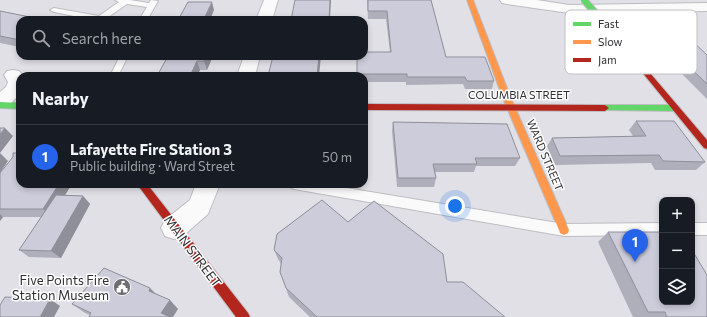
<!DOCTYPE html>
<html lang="en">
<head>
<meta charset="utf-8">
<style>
  body { margin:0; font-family:Commissioner,sans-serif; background:#20242c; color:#f1f3f6 }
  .controls { position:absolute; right:12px; bottom:12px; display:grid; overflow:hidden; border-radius:8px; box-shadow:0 2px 6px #0003 }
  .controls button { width:36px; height:36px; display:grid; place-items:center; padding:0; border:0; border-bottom:1px solid #363941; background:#171b24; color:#f1f3f6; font:20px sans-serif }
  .you { position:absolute; left:455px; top:206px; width:14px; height:14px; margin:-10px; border:3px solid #fff; border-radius:50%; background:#1a73e8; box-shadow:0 0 0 6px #1a73e833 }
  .badge { display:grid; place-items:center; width:26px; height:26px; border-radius:50%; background:#2563eb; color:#fff; font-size:13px; font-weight:700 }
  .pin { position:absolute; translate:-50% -33px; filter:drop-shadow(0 1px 2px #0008) }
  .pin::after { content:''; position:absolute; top:21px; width:14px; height:12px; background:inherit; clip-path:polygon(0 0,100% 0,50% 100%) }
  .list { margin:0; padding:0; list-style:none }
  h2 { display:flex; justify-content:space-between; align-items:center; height:52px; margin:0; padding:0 16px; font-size:17px }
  h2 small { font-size:13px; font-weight:400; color:#9ea1a6 }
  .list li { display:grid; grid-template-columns:26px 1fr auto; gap:12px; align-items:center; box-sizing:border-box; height:64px; padding:0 16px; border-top:1px solid #363941 }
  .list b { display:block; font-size:15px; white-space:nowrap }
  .list p { margin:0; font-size:13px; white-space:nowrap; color:#9ea1a6 }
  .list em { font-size:13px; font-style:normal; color:#9ea1a6 }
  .icon { flex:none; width:22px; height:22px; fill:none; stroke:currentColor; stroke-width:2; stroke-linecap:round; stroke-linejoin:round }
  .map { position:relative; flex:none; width:707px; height:317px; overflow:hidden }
  .search { position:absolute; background:#171b24; box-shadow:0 2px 6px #0003; left:16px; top:16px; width:352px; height:44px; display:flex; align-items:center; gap:10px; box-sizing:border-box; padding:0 14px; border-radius:12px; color:#9ea1a6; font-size:15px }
  .panel { position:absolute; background:#171b24; box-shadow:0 2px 6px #0003; left:16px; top:72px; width:352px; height:116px; border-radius:12px }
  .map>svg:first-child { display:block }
</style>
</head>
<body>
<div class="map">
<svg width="707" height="317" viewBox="0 0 707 317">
  <rect width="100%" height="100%" fill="#e0e0e6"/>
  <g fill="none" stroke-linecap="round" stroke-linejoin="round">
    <defs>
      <path id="lane" d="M115 0H130L149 3 151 0 158 1 147 20H139L147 7 127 4 104 20H94L54 12 50 10 54 8 99 16 119 2Z
        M120 56H128L118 76H110Z
        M288 184H322L564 224 662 223V235L564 236 294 189 290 187Z
        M692 223H707V235H692Z"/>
      <path id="street" d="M264 0H278L272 20H256Z
        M500 0H537L569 5 707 3V11L569 13 507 4 502 3Z
        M244 56H260L255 76H237Z
        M13 70 19 71 23 76H20V94L10 104 0 107V92L6 87 8 82 4 75 7 71Z
        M196 184H220L208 214 183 236 174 239 165 236 161 228 165 220 190 200Z"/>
      <path id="fast" d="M0 102 20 103V109L0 108Z
        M605 105H675L679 108 675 111 602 110 601 108 602 106Z"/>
      <path id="slow" d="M467 0H473L510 96 569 230 568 233 564 235 560 233 559 230 502 96Z"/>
      <path id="jam" d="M613 31 615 32 707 140V149L704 148 611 34V32Z
        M364 104 605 105 609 108 605 111 364 110Z
        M137 184H147L248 313 250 317H236Z"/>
    </defs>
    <use href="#lane" stroke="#bdbdc2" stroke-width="2"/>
    <use href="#street" stroke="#bdbdc2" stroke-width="2"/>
    <use href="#fast" stroke="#bdbdc2" stroke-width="2"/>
    <use href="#slow" stroke="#bdbdc2" stroke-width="2"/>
    <use href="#jam" stroke="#bdbdc2" stroke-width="2"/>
    <use href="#lane" fill="#fafafb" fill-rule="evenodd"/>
    <use href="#street" fill="#fafafb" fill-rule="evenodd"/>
    <use href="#fast" fill="#63d668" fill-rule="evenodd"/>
    <use href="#slow" fill="#ff974d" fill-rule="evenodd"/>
    <use href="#jam" fill="#b3261e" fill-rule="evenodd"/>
    <defs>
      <path id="fast-bridge" d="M584 0 613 33"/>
    </defs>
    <use href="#fast-bridge" stroke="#bdbdc2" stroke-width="8" stroke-linecap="butt"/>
    <use href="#fast-bridge" stroke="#63d668" stroke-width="6"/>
  </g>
  <path fill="#afafbc" d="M367 0H431L446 57 494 81 492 89H465L463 84 406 85V82H364V76H357V56L390 52 386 19H368Z
    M0 11 20 20V47L0 43Z
    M645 24 707 55V99L640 32Z
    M56 56H79L73 60Z
    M168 56H213L207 70H200L197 76H157Z
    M636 121 705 162 696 170H655L651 163 555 165 547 146 552 138 633 136 629 130Z
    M393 122 520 158 515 166H476L474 172H435L436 178 434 187H397L392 131Z
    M0 173 20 184H72L65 195 83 196 90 204 61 258 29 257 19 250 41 217H3L0 221Z
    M348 222 447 282 505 317H310L289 297 280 272 281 264 278 259 274 250Z
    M608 232 707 317H633L598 242Z
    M156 294 178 309 90 315 85 313 72 304Z"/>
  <path fill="#8f8f99" d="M330 0H331L330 20H329Z
    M212 2 214 10 210 20 204 19Z
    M70 56H79L73 60Z
    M207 56H213L207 70 204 61Z
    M319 56H321L319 76H317Z
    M197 61 200 70 197 76H190Z
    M5 128 13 136 0 153V134Z
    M0 153 8 161 0 173Z
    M59 184H72L51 217 43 209Z
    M83 196 90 204 61 258 51 251Z
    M0 214 3 217 0 221Z
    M150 288 159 297 149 291Z
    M50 299 60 306 54 317H40Z
    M170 300 178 309 173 317H166L161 313Z"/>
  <path fill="#ccccdb" stroke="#8f8f99" d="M295 0H330L329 20H291Z
    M368 0H431L446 57H485L494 81H467L465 77H407V74H357V56H364V52H391L387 11H368Z
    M188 2H212L204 19H222V20H178Z
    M0 11 45 20H20V40L0 36Z
    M673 23 707 55V84L645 24Z
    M168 56H207L204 61H197L190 76H157Z
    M273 56H319L317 76H268Z
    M636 121H674L705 162 663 161 659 155 560 156 552 138 646 136Z
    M393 122 507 124 520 158H475L477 164H433L436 178H398Z
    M0 128H5L0 134Z
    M13 153H20V184H59L43 209H0V173L13 157Z
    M56 195 83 196 51 251 19 250Z
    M322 200 348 222 374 201 443 254 447 282H463L505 317H317L286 288 280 272 282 258 274 250 277 234Z
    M608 232H662V302H692V250L707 275V317H667L665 312H648Z
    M104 268 150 288 149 291 170 300 161 313 170 317H89L91 313 72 304Z
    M5 297 50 299 40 317H0V305Z"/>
  <defs>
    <symbol id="civic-disc" viewBox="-11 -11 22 22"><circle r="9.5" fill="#6d6d72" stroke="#fff"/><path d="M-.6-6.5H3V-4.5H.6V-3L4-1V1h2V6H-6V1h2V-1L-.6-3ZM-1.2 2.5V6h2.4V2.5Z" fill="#fff"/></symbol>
  </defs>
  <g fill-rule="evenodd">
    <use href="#civic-disc" x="112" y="277" width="20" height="20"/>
  </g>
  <g text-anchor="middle" stroke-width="3" stroke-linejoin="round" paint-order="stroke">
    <g font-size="11" fill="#2f2f34" stroke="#fff">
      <text x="519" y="99">COLUMBIA STREET</text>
      <text transform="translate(545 155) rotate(67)" y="4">WARD STREET</text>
    </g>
    <g font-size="13" fill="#2f2f34" stroke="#fff">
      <text transform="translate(193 251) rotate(53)" y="5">MAIN STREET</text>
    </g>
    <g font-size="13" fill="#2f2f34" stroke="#fff" text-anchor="end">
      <text x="109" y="285">Five Points Fire<tspan x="109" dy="15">Station Museum</tspan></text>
    </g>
  </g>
  <rect x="565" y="10" width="132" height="64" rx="6" fill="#fff" stroke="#c1c1c2" stroke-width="1"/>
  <rect x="573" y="22" width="18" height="4" fill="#63d668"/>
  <rect x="573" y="40" width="18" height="4" fill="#ff974d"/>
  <rect x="573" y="58" width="18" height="4" fill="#b3261e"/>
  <g font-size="11" fill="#2f2f34">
    <text x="598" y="28">Fast</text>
    <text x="598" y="46">Slow</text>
    <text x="598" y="64">Jam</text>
  </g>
</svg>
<div class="controls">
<button>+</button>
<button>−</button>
<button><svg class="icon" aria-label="layers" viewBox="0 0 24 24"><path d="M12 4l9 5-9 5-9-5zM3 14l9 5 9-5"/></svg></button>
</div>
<div class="you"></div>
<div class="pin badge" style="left:635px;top:262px">1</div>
<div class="search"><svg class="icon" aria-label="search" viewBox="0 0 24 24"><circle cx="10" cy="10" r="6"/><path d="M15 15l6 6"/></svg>Search here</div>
<section class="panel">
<h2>Nearby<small></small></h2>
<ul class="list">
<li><span class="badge">1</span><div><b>Lafayette Fire Station 3</b><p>Public building · Ward Street</p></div><em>50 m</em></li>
</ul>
</section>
</div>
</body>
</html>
